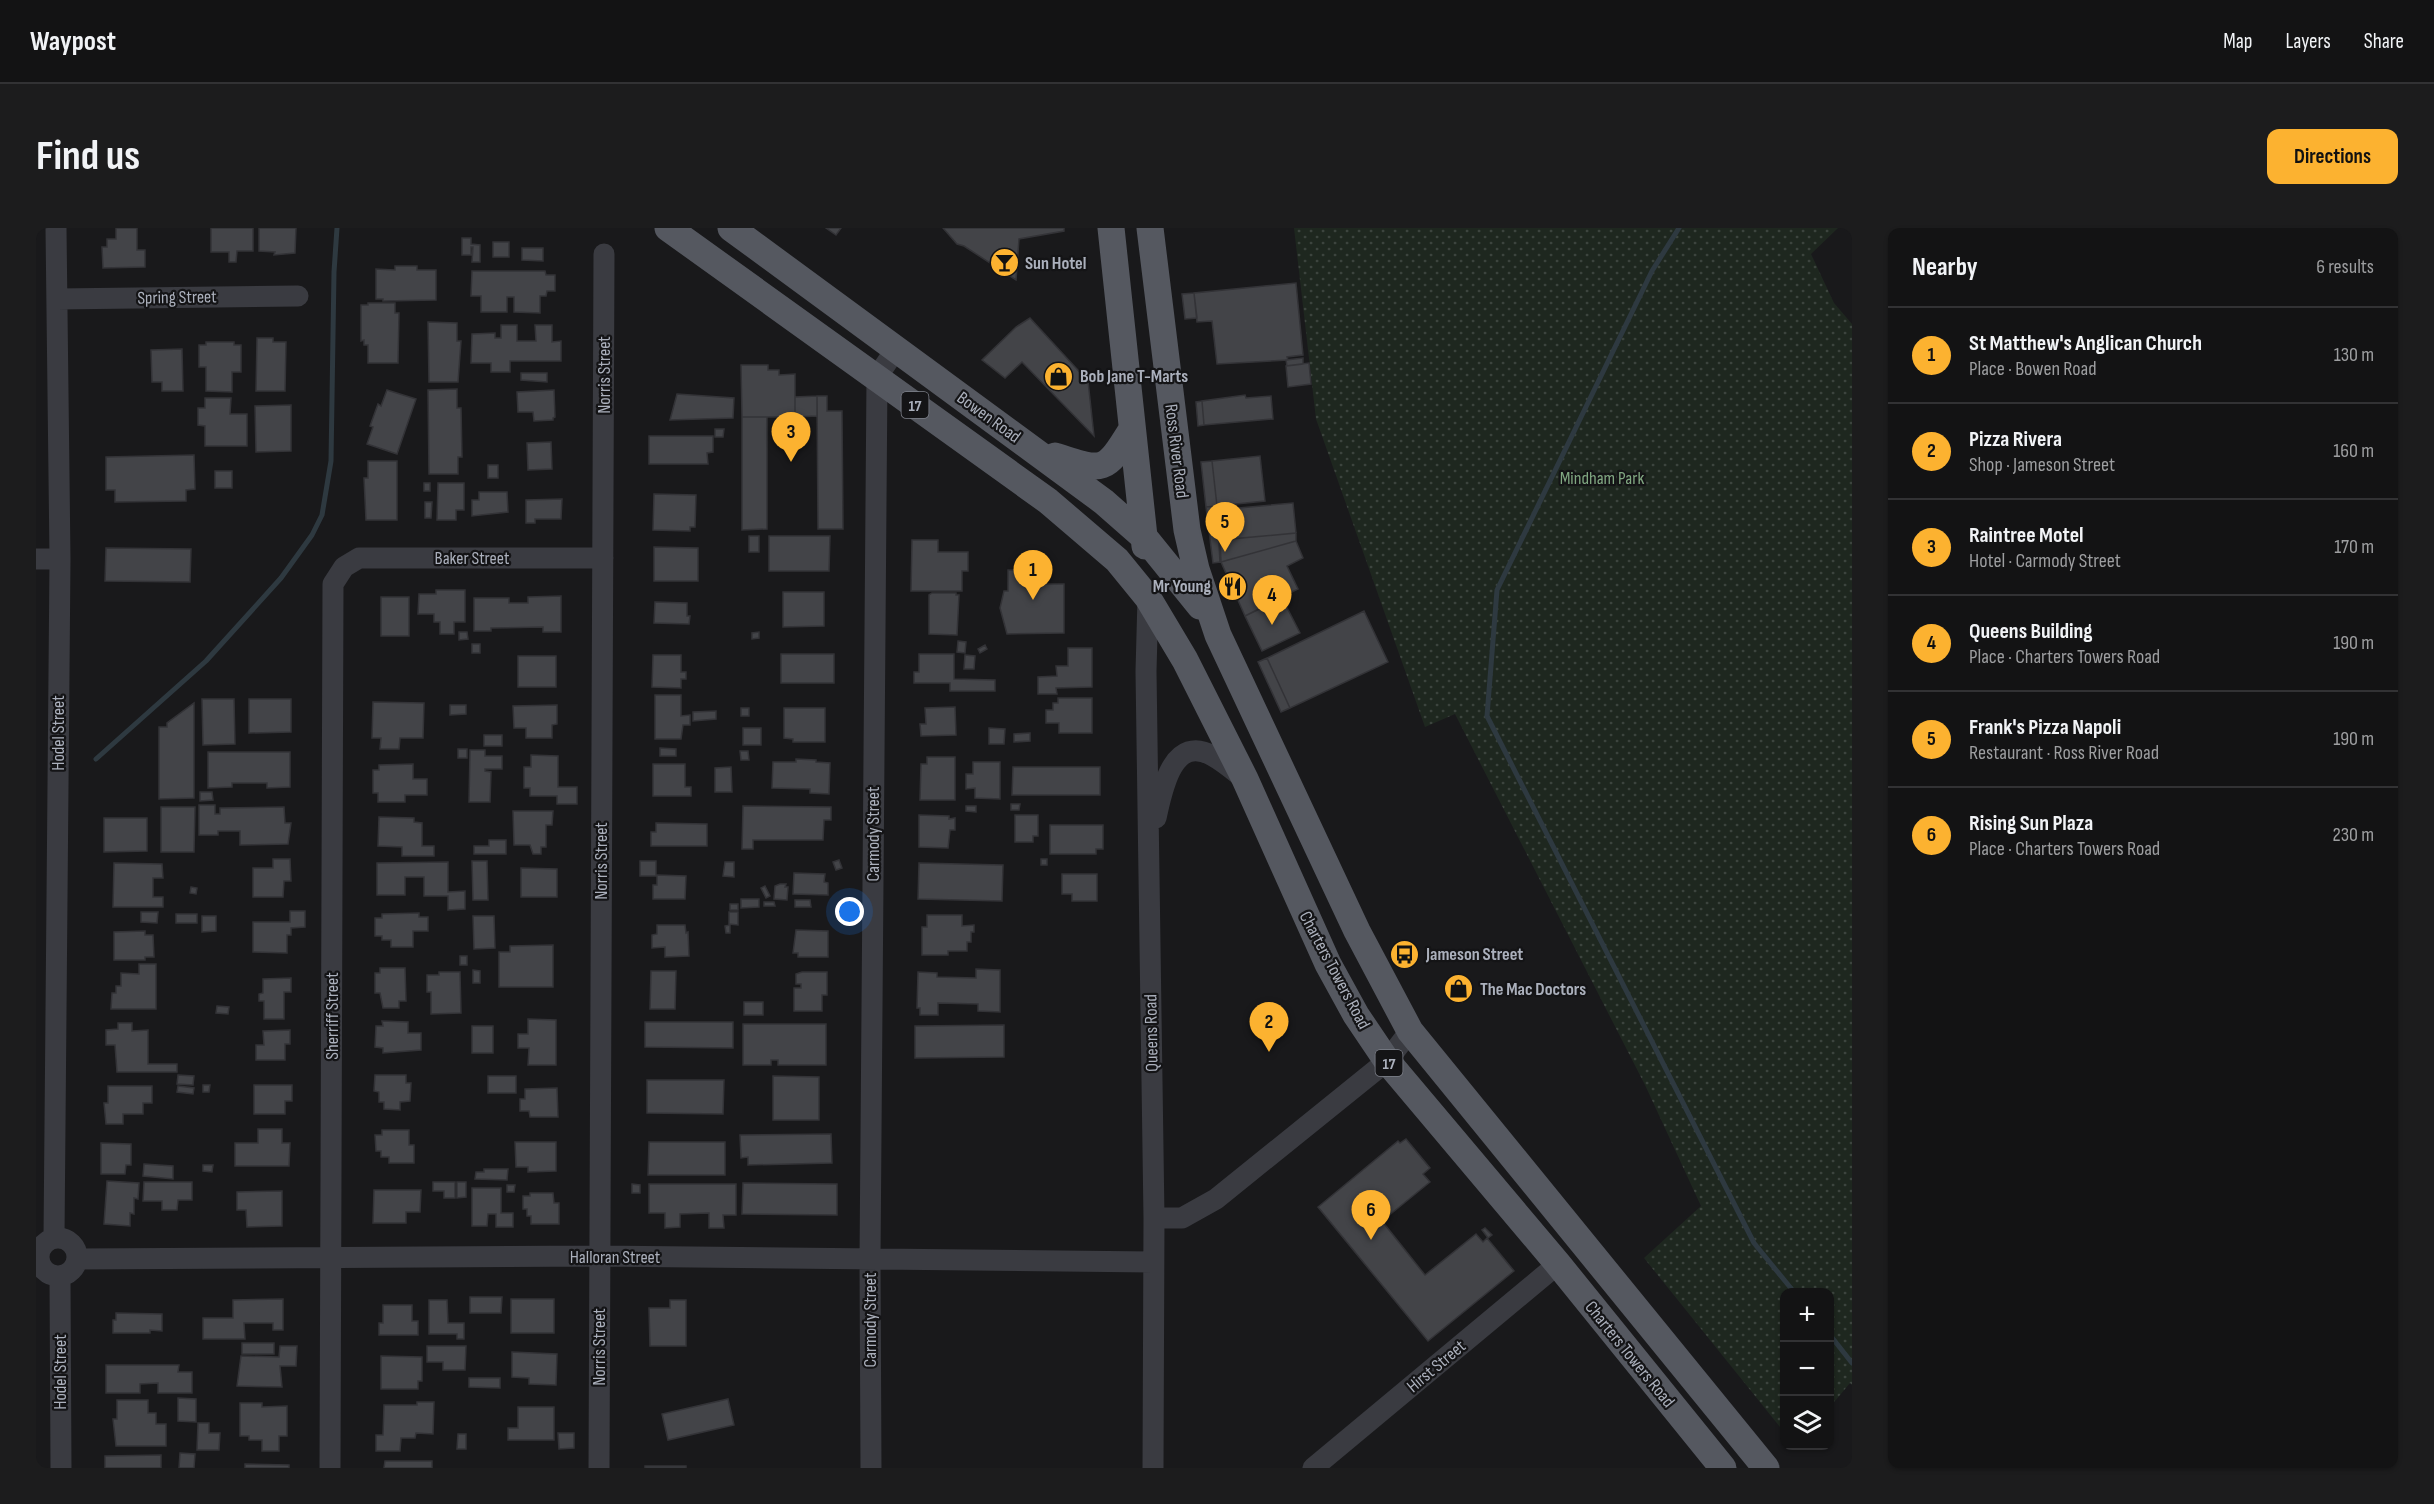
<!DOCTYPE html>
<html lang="en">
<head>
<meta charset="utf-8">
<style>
  body { margin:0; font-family:"Sofia Sans Condensed",sans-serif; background:#1c1c1d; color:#f1f3f6 }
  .controls { position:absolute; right:18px; bottom:18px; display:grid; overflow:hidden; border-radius:12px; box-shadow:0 2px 4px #0004 }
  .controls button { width:54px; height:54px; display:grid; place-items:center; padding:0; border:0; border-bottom:2px solid #323234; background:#131314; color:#f1f3f6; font:30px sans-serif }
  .you { position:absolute; left:814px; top:684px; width:21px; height:21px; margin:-15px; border:4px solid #fff; border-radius:50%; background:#1a73e8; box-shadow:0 0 0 9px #1a73e833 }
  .badge { display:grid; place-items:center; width:39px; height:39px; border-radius:50%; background:#fcb230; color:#111; font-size:20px; font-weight:700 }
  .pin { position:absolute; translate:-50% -50px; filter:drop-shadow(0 2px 3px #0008) }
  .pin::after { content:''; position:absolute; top:32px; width:21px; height:18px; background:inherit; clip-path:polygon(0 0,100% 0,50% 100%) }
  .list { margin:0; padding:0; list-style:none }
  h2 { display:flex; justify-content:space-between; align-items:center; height:78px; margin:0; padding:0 24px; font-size:26px }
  h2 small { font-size:20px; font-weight:400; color:#9d9ea0 }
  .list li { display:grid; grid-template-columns:39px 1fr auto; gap:18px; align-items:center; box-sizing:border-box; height:96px; padding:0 24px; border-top:2px solid #323234 }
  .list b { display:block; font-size:22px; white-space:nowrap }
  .list p { margin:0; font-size:20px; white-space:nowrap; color:#9d9ea0 }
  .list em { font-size:20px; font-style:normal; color:#9d9ea0 }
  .icon { flex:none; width:33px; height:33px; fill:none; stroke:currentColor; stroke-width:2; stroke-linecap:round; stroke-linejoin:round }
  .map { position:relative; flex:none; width:1816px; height:1240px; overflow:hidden; border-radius:12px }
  header { display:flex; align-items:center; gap:36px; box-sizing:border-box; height:84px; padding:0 30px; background:#131314; border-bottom:2px solid #323234 }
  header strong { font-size:28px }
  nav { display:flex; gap:33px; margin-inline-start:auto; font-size:21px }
  .intro { display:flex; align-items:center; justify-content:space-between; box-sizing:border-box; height:144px; padding:0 36px }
  h1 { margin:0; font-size:42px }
  .button { padding:15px 27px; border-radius:12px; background:#fcb230; color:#111; font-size:21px; font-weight:700 }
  main { display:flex; gap:36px; padding:0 36px }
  aside { flex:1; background:#131314; border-radius:12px; box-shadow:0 2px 4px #0004 }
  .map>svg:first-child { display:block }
</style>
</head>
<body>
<header>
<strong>Waypost</strong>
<nav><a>Map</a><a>Layers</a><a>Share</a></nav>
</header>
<div class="intro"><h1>Find us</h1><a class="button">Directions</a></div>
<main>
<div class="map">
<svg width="1816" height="1240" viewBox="0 0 1816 1240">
  <defs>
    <pattern id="green-dots" width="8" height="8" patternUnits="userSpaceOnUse" patternTransform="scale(1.5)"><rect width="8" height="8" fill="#1e271f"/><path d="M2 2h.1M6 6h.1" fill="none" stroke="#3c443e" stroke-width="1.8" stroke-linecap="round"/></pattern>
  </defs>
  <rect width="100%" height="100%" fill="#19191b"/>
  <path fill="url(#green-dots)" d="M1258 0H1802L1775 26 1798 75 1816 96V1157L1814 1155 1794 1179V1064H1748V1204L1608 1030 1665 978 1609 857 1419 486 1389 499 1280 191Z"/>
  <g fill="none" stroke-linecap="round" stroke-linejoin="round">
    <path stroke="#2e3940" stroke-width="5" d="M1643 0 1616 43 1461 362 1451 488 1718 1015 1758 1064
      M60 531 170 433 245 350 276 307 286 287 295 233 298 44 301 0
      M1794 1107 1816 1135"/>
  </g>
  <path fill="#434448" stroke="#333337" stroke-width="1.5" d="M80 0H101V22H109V39L67 40 66 19H71V11H80Z
    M175 0H217V23H201L200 34H193V24H175Z
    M223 0H260L259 25 238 27 239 24 223 23Z
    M790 0H805L800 7Z
    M907 0H1028V3L983 11 980 52 928 18 921 16Z
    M426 10H435V16L444 17V34H436L437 19H435V27H426Z
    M457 14H473V29H457Z
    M486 20H507V33L486 32Z
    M359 38H381V42H400V72L347 73V71H340V41L359 42Z
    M436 43H509L510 47H519V63H511L510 68H504V85L478 84V69H471V84H445V68H435Z
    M1260 55 1267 127 1251 129 1252 132 1181 136 1176 93 1161 94 1158 65Z
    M1158 65 1161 90 1149 91 1146 66Z
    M332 75H359V85H363L362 135H332V117H328V112L325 113V77H332Z
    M994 90 1052 153 1058 208 986 134 969 150 946 132 980 99Z
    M392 94 421 95V113H425L422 154H393Z
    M465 97H481V113H500L499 97H516V114L525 113V133H474V144H455V135H435L436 106 459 105V110H465Z
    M221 110H237V114H250L249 163H220Z
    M170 114H198V117H205V144H196V164L170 163V139H163V117H170Z
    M146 121 147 163H126V154H116L115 122Z
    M1267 130V136L1251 138 1250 132Z
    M1273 135 1275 156 1252 159 1250 138Z
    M705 137H732V142H743V147L759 146V189H706Z
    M485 145H511V154L485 152Z
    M421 161V180H425L426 229H422V246H393L392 162Z
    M351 162 380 171 361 226 331 216 337 199 334 198 342 176 345 178Z
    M518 162 519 189 517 190V192L498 193 497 184H482L481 164Z
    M641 166 698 170 697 190 634 192Z
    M1209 167 1210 170 1235 168 1237 191 1168 197 1166 173Z
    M781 168H791V183H806L807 301H782Z
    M781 168V188L759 189V169Z
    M169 170H195L194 186H211V218H169V198L162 197V180H169Z
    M1166 173 1168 197 1162 198 1160 174Z
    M255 177V223L220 224 219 178Z
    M706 189H731V301L706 302Z
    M679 201H688L687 209H679Z
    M613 208H677V224L671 225 672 236H613Z
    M515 214 516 241 492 242 491 215Z
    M158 227 159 261 150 262V273L79 274V262H70V229Z
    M1224 228 1229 273 1181 278 1176 233Z
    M332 233H361V292H330L328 250H332Z
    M1176 233 1181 278 1170 279 1165 234Z
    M452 237H462V250H452Z
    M179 243H196V260H179Z
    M388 255H394V263H388Z
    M402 255H428V282H420V292H401Z
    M443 264H471L472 284 436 288V272H443Z
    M618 266 660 267 659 299H654V303L617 302Z
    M526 271 525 291H499V295H490V272Z
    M389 274H396L395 290H389Z
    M1257 275 1260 305 1184 312 1181 282Z
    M1181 278 1184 334 1177 335 1170 279Z
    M1260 305V313L1185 334 1184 312Z
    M713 308H723V324H713Z
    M733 308H794L793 343H733Z
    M876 312H902V324H932V343H926V363H875Z
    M1260 313 1267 330 1251 338 1262 361 1209 388 1185 334Z
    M618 319 662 320V353H618Z
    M70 320 155 321 154 354 69 353Z
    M972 342H993V356H1028V405L971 406 964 380 968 363H972Z
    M400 362H429V394H418V406H404V394H398V386H382L383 366H400Z
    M747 364H788V398L747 399Z
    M896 365H920V367H923L921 407 893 406V367Z
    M525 368V404H507V399L455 400V403H438V370H473V375H492V369Z
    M345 369H373V408H345Z
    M1246 370 1264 405 1226 423 1209 388Z
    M619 374 651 375V388H654L653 396 618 395Z
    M1328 383 1352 434 1254 480 1231 430Z
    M423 404H431L432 411 423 412Z
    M723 404V410L716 411V405Z
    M922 413 930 414 929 425 921 424Z
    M436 416H444V425H436Z
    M949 417 951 421 944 425 942 421Z
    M1032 420H1056V459L1020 460 1021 466H1002V449L1021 448 1020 438H1032Z
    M745 426H798V455H745Z
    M883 426H918V451L959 452V463H914V455H878V444H883Z
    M617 427H645V444H650V451H645V460L616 459Z
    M929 427 939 428 938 441H928Z
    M482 428H520V459H482Z
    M1231 430 1254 480 1245 484 1222 434Z
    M619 467H645V488L654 487V497H647L645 511H619Z
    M1022 470H1056V505H1023V495H1010V482H1017V475H1022Z
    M166 471H198L199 516 167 517Z
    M213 471H255V504L213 505Z
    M337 474 388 475 387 510H364L363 521H344L345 510H336Z
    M158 475V570L123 571V499H131V495Z
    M414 477H430V486L414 487Z
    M521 477V496L516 497V510H490V500H478L477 478Z
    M919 479 920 507 885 508 884 496H890L889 480Z
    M705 480H713V488H705Z
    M748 480H789V514H757V511L748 510Z
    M680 483V491L657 493V484Z
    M707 500H725V517H707Z
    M953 500 969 501 968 516H953Z
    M994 505V513L978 514V506Z
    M448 507H466V518H448Z
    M624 520 640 521V528H624Z
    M422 521H431V530H422Z
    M434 522H449V528H466V541H449V543L455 544 454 574H433Z
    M704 523H712L713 532H705Z
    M172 524H254V559L231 560V555H196V559L172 560Z
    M495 527 522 528V559H541V576H521V568H494V560H488V539H495Z
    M891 529H919V572H884L885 536H891Z
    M760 531 780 532V534L794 535 793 566 774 565V561L736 560 737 534H760Z
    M937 534H964V571L939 570V560L930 561V546H937Z
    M377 536V551H391V567H369V574H342V565H337V542H343V537Z
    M617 536H649V559H655V568H617Z
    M695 539 696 564H679V540Z
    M977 539H1064V567H976Z
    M164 564H176L177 572 164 573Z
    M975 576H984L983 582H975Z
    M163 577H179V586H184V580L248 579 249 595H255L252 616 204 617V603H182V607H163Z
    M707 578 795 579V592H788L787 612H717V621H706Z
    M930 578H940V584L930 583Z
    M125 579H159L158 624H125Z
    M477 583H517L516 597H510V619H505V626H497L494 617H478Z
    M883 587 913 588V591L919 590V602H914L912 620 883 619Z
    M979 587H1002V608H997V614H979Z
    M343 589 378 590V594L386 595V618H398V628H366V619L342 618Z
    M68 590H111V623L68 624Z
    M620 595 671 596V618H615V604H620Z
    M1014 597H1067V621H1060V626H1014Z
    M453 612H470V626H438V618H453Z
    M237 631H254L255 653H248L247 669H217V640H237Z
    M1005 631H1011V637H1005Z
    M803 632 806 640 800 642 797 634Z
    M436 633H451L452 672H437Z
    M604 633H620V648H604Z
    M412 634V664L429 663V681L412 682V668H388V649H369V667H341V635Z
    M689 634H698V649L687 648Z
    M78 635 126 636 127 650H117V669H127V679H77Z
    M883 635 967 637 966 673 882 671Z
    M485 640 521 641V669H485Z
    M758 645 789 646 788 654 792 655V667L757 666Z
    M1026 646H1061V673H1036V666H1026Z
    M621 647 650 648 649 671H617V657H621Z
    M744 656H750L749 659H752L751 672 738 671 739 658Z
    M729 658 734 668 730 670 725 660Z
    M155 659 161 660 160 666 154 665Z
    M705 671H723V679L705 680Z
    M759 672H774L775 679H759Z
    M728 674H738L739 678H728Z
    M694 676H702V682H694Z
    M254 683H269V699L255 700V707H251V725L217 724V694H254Z
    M105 684H122L121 695 105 694Z
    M693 684H702V697L693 696Z
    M383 685V689H392V703H377V719H355V712H346V708H339V690H346V686Z
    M140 686H161V695H140Z
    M891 687H926V698L938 697V704H935V714H931V723H912V727H886V699H891Z
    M166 688H180V703L166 704Z
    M437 688H458L459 720 438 721Z
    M621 697H649L650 705 652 704 653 728 629 729V719L616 720V707L621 706Z
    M694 697V705H690L689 698Z
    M760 702 792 703V729H762V725H757Z
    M109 703V707H117L118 729H109V732H78V704Z
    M517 717V759H463V724H474V718Z
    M424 728H431V737H424Z
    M103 736H120V781H75L76 765H80V758H85V745L103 746Z
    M344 740H369L370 773H363V780H347L344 765H339V745H344Z
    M940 741 964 742V784L942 783V776L902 775V787H884V780H881L882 744 901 745V749L940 750Z
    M437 742 444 743V755H437Z
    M615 743H640L639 781H614Z
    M403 744H424L425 785 395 786V764H391V747H403Z
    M766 744H791V767H786V783H758V760H765V756H760V746Z
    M255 750V764H248V791H228V773H223V766L227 765V751Z
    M708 774H727V787H708Z
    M181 778 193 779 192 786 180 785Z
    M492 791 520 792V837H492L493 820H482V806H492Z
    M346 793 372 794V805H385V822L347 825V820L339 819 340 798H347Z
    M609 794H697V820L609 819Z
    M82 795H96V803L112 802V836H141V844H81L79 817H70V802L82 801Z
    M707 796H790V837H742V832H735V837H707Z
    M968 797V829L879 830V798Z
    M436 798H457V825H436Z
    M254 802V816H249V832H220V817H228L227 803Z
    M142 847 158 848 157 857 141 856Z
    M339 847H370V855H375L374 873 364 874V882L348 881V874H343V864L338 863Z
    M452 848H480V865H452Z
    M737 848 783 849V892H737Z
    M611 852H688L687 886 611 885Z
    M167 857H174L173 864H167Z
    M218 857H256V873H249V886H218Z
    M72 858H116V875H107V886H87V896H70L68 875H72Z
    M142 858 158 860 157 866 141 864Z
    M521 860 522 889H494L493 883H484V871H489V861Z
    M222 901H246V915H254L253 938H199V915H222Z
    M346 902H373V917H378V935H353V929H345V923H340L339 907H346Z
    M795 906 796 935 712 937V929L705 930 704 907Z
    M1370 911 1394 940 1387 946 1394 954 1346 993 1389 1047 1440 1006 1447 1014 1451 1010 1478 1043 1392 1113 1282 979 1362 913 1364 915Z
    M479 914H520V943L492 944V939H480Z
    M613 914H689V947H612Z
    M65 915 95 916V937H90L89 946H65Z
    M108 936 137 938V951L107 948Z
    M167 937H177L176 944 167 943Z
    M448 941H472L471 952 439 951 440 944H448Z
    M71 953 103 955 102 971 98 970V986L94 985V998L68 996Z
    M108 954H156V972H142L141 982H126V973H107Z
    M397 954H419V970H408V963H397Z
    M421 954H430V969L421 970Z
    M707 955 801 956V987L706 986Z
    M596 956 604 957V965H596Z
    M613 956H700V987H687L688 1000H673V985L644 986V999L629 1000V985H613Z
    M471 957H479L478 964H471Z
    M436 960H465V985H477V999H460V986H452L451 998H436Z
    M338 962H385L384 984H370V995H337Z
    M246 963V998L211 999 210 982H201V964Z
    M494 965H517L518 975H523V996H495V988H491V981H487V968H494Z
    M1449 1000 1456 1007 1452 1010 1446 1002Z
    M434 1069H466L465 1085H434Z
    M247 1071V1102H237V1095H208L209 1111H167V1090H197V1072Z
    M475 1071H518V1105H475Z
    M393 1072H411L412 1095H428V1111H421V1106H393Z
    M634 1072H650V1118H614L613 1080H634Z
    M347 1077H376V1093H382V1107H343V1095H347Z
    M80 1085 126 1086V1103L114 1102V1105H77V1092H80Z
    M206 1115H238V1126H206Z
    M244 1118H261L260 1138H244L246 1159 201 1158 205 1128 243 1129Z
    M391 1118H430L429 1142H407V1134H391Z
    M476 1124 521 1126 520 1157 493 1156V1150L476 1149Z
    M345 1128 386 1129V1153H382V1161H345Z
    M70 1137H143L142 1144H156V1165H122V1155L104 1156V1165H70Z
    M433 1150H464V1160L433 1159Z
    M142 1170 160 1171V1194L142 1193Z
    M692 1171 698 1197 632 1212 626 1186Z
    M81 1172H112V1185H120V1196H130V1218H80L77 1191H81Z
    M381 1174H398L397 1206 380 1205 379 1210H365L364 1223H340V1207H347L348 1177H381Z
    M204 1175H226V1179L251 1178V1208H243V1223H226V1212H213V1208H204Z
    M482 1179H518V1212H472V1200H482Z
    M162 1195H173V1205H184L183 1222H161Z
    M522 1205H538V1220L523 1221Z
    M422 1206H430V1221H421Z
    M144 1225 159 1226 158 1240H143Z
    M125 1227V1240H69V1228Z
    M349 1233H396V1240H348Z
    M209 1236 253 1237V1240H209Z
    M609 1238H650V1240H609Z"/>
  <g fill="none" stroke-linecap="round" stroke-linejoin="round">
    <path stroke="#3a3b41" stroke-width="21" d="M21 71 262 68
      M0 331H24
      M1112 370 1110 443 1118 990 1117 1240
      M1120 590C1126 563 1136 505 1177 528 1188 534 1197 542 1207 550
      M1118 990H1146L1180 971 1351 833 1374 803
      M3 1029a19 19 0 1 1 38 0a19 19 0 1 1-38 0Z
      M18 1010 24 331 20 0
      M41 1031 562 1028 1117 1034
      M24 1049 25 1240
      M294 1240 297 356 308 339 323 330H567
      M563 1240 568 26
      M835 1240 834 1032 841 149 860 121
      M1277 1240 1522 1036"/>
    <path stroke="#555860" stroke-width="27" d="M632 0 1012 273 1081 332 1112 370 1149 432 1209 551 1292 736 1320 787 1351 833 1522 1036 1687 1240
      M695 0 1068 274 1109 310 1164 378
      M1075 0 1109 318
      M1114 0 1151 302 1160 341 1182 407 1321 703 1374 803 1730 1240
      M1019 228C1068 244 1069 245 1096 201"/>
  </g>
  <defs>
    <symbol id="bar-disc" viewBox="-11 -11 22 22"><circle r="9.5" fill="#fcb230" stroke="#141416"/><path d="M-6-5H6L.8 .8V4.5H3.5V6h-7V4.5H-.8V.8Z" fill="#111"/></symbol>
    <symbol id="shop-disc" viewBox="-11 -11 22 22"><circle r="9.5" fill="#fcb230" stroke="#141416"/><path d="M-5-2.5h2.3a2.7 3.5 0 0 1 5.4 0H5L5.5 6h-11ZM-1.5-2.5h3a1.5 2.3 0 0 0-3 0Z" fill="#111"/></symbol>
    <symbol id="restaurant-disc" viewBox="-11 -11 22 22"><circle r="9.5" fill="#fcb230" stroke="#141416"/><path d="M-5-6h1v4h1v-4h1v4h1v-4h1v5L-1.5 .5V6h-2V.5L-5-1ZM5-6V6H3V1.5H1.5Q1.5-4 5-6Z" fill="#111"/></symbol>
    <symbol id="bus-disc" viewBox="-11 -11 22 22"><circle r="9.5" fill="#fcb230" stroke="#141416"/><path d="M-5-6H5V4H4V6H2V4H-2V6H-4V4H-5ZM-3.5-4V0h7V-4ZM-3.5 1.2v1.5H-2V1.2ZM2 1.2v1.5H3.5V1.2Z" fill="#111"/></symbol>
  </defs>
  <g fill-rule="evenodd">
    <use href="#bar-disc" x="952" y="18" width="33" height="33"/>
    <use href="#shop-disc" x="1006" y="132" width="33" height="33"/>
    <use href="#restaurant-disc" x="1180" y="342" width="33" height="33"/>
    <use href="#bus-disc" x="1352" y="710" width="33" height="33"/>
    <use href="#shop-disc" x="1406" y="744" width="33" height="33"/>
  </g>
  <g text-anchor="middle" stroke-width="4.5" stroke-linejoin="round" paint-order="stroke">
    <g fill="#141416" stroke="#7e818a" stroke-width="1.5">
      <rect x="865.5" y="164" width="27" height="26" rx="4.5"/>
      <rect x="1339.5" y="822" width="27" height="26" rx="4.5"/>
    </g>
    <g font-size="16" font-weight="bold" fill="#abb0bc">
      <text x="879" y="183">17</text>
      <text x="1353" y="841">17</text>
    </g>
    <g font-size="18" font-weight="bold" fill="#abb0bc" stroke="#141416" text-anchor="start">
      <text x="989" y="41">Sun Hotel</text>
      <text x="1044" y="154">Bob Jane T-Marts</text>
      <text x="1175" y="364" text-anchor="end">Mr Young</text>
      <text x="1390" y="732">Jameson Street</text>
      <text x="1444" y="767">The Mac Doctors</text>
    </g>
    <g font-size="18" fill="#abb0bc" stroke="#141416">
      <text transform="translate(141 69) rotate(-1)" y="6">Spring Street</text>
      <text transform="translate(568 147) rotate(-90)" y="6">Norris Street</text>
      <text transform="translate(953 189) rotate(36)" y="6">Bowen Road</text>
      <text transform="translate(1141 223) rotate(83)" y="6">Ross River Road</text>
      <text x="436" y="336">Baker Street</text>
      <text transform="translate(22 505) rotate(-90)" y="6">Hodel Street</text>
      <text transform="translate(837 606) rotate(-90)" y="6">Carmody Street</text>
      <text transform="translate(565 633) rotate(-90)" y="6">Norris Street</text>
      <text transform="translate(1299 742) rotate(62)" y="6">Charters Towers Road</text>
      <text transform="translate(296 788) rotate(-90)" y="6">Sherriff Street</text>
      <text transform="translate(1115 805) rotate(-91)" y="6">Queens Road</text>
      <text x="579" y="1035">Halloran Street</text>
      <text transform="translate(834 1092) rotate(-90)" y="6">Carmody Street</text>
      <text transform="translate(563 1119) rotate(-90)" y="6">Norris Street</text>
      <text transform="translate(1594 1126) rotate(51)" y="6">Charters Towers Road</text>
      <text transform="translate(1400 1138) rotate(-40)" y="6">Hirst Street</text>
      <text transform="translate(24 1144) rotate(-90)" y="6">Hodel Street</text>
    </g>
    <g font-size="18" fill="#81a782" stroke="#141416">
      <text x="1566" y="256">Mindham Park</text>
    </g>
  </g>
</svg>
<div class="controls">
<button>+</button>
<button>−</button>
<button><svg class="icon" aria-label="layers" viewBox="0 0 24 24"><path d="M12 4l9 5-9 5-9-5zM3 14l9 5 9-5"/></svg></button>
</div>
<div class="you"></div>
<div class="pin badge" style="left:997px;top:372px">1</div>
<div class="pin badge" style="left:1233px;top:824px">2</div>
<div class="pin badge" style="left:755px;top:234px">3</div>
<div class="pin badge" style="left:1236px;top:397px">4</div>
<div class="pin badge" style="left:1189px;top:324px">5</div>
<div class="pin badge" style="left:1335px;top:1012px">6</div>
</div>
<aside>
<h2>Nearby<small>6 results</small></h2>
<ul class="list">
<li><span class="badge">1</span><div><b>St Matthew's Anglican Church</b><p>Place · Bowen Road</p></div><em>130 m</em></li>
<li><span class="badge">2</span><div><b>Pizza Rivera</b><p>Shop · Jameson Street</p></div><em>160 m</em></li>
<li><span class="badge">3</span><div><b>Raintree Motel</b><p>Hotel · Carmody Street</p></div><em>170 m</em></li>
<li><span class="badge">4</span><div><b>Queens Building</b><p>Place · Charters Towers Road</p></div><em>190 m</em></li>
<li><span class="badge">5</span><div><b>Frank's Pizza Napoli</b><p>Restaurant · Ross River Road</p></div><em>190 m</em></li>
<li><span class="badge">6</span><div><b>Rising Sun Plaza</b><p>Place · Charters Towers Road</p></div><em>230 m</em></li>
</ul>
</aside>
</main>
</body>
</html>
